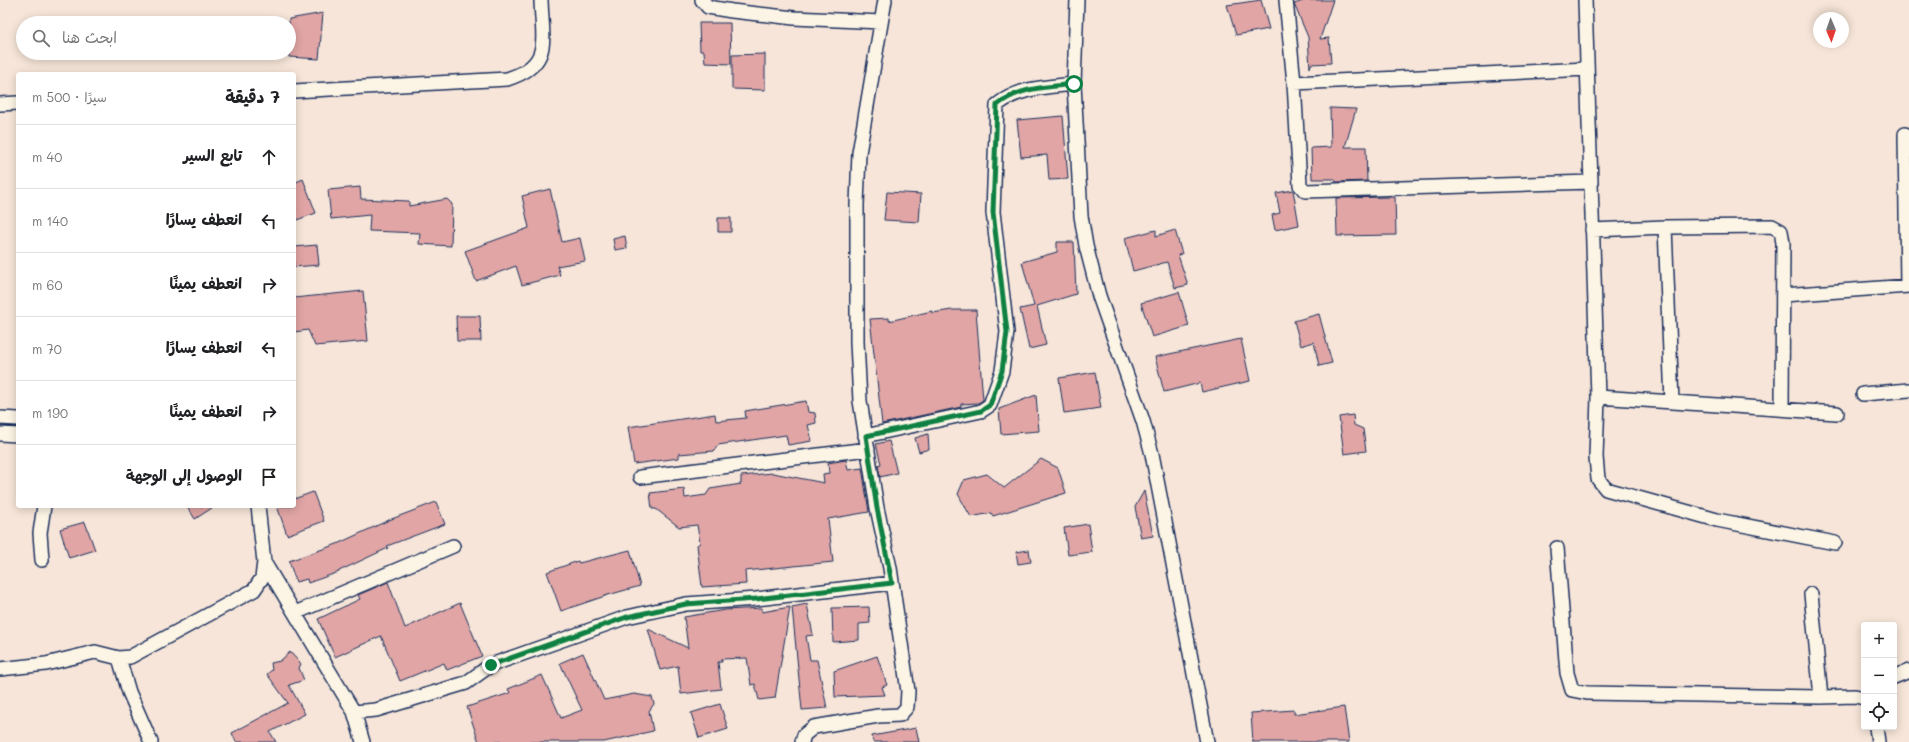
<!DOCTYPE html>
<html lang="ar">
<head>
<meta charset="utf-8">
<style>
  body { margin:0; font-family:Mali,"Playpen Sans Arabic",sans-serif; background:#f2f2f2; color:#202124; direction:rtl }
  .controls { position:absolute; right:12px; bottom:12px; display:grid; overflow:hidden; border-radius:4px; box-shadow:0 2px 10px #0003 }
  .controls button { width:36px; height:36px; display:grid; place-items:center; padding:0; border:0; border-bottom:1px solid #e0e0e0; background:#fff; color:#202124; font:20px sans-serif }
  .compass { position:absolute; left:1813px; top:12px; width:36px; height:36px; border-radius:50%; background:#fff; box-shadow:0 2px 10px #0003; rotate:178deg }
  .stop { position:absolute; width:12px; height:12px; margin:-9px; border:3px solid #0b8043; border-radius:50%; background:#fff }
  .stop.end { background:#0b8043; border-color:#fff; box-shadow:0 1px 4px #0008 }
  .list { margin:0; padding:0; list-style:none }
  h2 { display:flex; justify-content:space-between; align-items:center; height:52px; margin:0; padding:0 16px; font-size:17px }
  h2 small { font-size:13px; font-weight:400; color:#757577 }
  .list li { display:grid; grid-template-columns:26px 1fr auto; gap:12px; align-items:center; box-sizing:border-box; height:64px; padding:0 16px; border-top:1px solid #e0e0e0 }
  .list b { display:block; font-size:15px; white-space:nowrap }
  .list em { font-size:13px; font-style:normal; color:#757577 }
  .icon { flex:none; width:22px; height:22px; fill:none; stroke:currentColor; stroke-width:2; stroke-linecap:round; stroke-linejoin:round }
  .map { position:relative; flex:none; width:1909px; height:742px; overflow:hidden; direction:ltr }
  .search { position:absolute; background:#fff; box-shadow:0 2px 10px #0003; left:16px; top:16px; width:280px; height:44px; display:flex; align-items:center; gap:10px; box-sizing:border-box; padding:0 14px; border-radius:22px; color:#757577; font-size:15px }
  .panel { position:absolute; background:#fff; box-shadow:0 2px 10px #0003; left:16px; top:72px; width:280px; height:436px; border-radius:4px; direction:rtl }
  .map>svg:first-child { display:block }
</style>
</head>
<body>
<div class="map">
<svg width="1909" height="742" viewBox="0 0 1909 742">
  <rect width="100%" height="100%" fill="#f6e5d8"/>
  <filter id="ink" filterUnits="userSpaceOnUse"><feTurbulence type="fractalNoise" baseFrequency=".025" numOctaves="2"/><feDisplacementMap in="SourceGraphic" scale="8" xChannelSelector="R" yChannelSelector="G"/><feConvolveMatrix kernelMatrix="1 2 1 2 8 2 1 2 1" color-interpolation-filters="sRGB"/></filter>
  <g filter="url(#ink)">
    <path fill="#e0a5a4" stroke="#1b2f5e" d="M1261 0 1269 29 1236 35 1227 5Z
      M1306 0H1333L1320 39 1329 38 1331 63 1311 64 1310 68 1308 37 1294 4Z
      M323 13 319 59 289 57V19Z
      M699 23H730L731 64 705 63 704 51H700Z
      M765 54V90L732 89V55Z
      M1330 108 1356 109 1345 147H1366L1367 181 1336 182 1335 179H1312L1311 148 1331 147Z
      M1063 116 1068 179 1049 180 1047 155 1021 157 1017 120Z
      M303 179 316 213 294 221V183Z
      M360 187 361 199 409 201V206L447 199 452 204 451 246 419 244 420 233 369 231 370 215 331 219 328 190Z
      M550 189 562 242 580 238 585 261 557 266 560 275 522 285 516 266 476 281 465 251 529 228 522 196Z
      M1293 190 1299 225 1275 230 1272 215 1280 213 1276 193Z
      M887 192 921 194 919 222 884 220Z
      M1395 197 1396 235 1337 236 1336 198Z
      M718 218H731V232H718Z
      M1156 230V236L1175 230 1182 254 1178 255 1188 285 1175 288 1167 262 1133 271 1125 238Z
      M625 236 627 248 615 250 613 239Z
      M1057 242H1074L1076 294 1037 306 1046 345 1029 349 1020 309 1034 306 1022 262 1057 252Z
      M317 245 319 265 294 267V247Z
      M363 291 368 341 315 346 308 330 294 332V298Z
      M1179 292 1189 326 1152 337 1141 303Z
      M952 310H976L983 400 978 403 961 404V407L882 424 870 319 889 318V321L932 311V313Z
      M1319 314 1332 363 1319 366 1314 342 1301 346 1294 321Z
      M456 316H480L481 341H457Z
      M1241 339 1250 381 1202 392 1200 383 1164 392 1155 357Z
      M1095 372 1101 408 1064 413 1059 378Z
      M1036 395 1039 431 1001 434 999 409Z
      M806 401 808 412 815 413 816 423 808 425 812 441 788 445 786 435 718 445 714 451 679 454V458L634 464 628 427 715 414 716 421 746 418 745 411Z
      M1353 415 1354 425 1363 429 1366 451 1344 454 1339 417Z
      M928 434 929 449 919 452 915 438Z
      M889 441 897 473 880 477 878 465 881 464 876 444Z
      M1041 459 1058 468 1066 493 993 516 991 513 971 517 958 494 964 480 987 474 1004 488Z
      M846 460 848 470 862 468 869 512 828 519 833 562 745 571 746 584 702 587 697 545 700 543 697 525 679 527 656 509H652L650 493 684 489 685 498 706 495 710 489 741 484V476L773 473 824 483 823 474 829 473 828 463Z
      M1144 491 1153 536 1141 538 1135 507Z
      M313 492 324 521 287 535 277 506H294V499Z
      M436 502 445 524 387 546 388 548 339 571V572L308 583 307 579 296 582 289 561 337 544 389 520Z
      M187 506H215L195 519Z
      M85 522 95 550 69 558 60 529Z
      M1088 524 1092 552 1068 555 1064 528Z
      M630 550 640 586 608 595 561 611 547 572 578 561 579 563Z
      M1029 550 1031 562 1018 564 1016 552Z
      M388 582 405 628 460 603 482 656 447 670 444 663 400 681 381 636 335 657 318 619 360 599 358 595Z
      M807 604 813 635 806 636 810 660H817L827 708 802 710 792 607Z
      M790 607 775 698 759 700 755 684 751 685 747 658 721 659 722 662H718L721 689 681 694 678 666 660 670 648 629 688 648 684 617 725 610 762 608V612Z
      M869 607 870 623 859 624V640L833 642 832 608Z
      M290 652 301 664 299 668 304 680 289 685 305 714 270 732 276 742H236L232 733 288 703 267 674 272 670 271 663 280 661Z
      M583 653 604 700 634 694 652 697 654 704 649 711 653 731 604 742H479L467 707 510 693 508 689 542 675 561 718 582 710 560 663Z
      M877 656 887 685 882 687 885 695 835 697 834 671Z
      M720 704 728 729 699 738 691 713Z
      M1344 707 1349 742H1253L1251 713 1294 710V714Z
      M916 728 919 742H873L872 736Z"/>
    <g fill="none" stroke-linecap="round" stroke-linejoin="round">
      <defs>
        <path id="street" d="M702 0 708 7 732 11 794 18 881 22
          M1077 0 1074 84 1081 216 1086 246 1099 296 1143 421 1152 454 1207 742
          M1286 0 1294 83 1300 185 1305 191 1591 182
          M1585 0 1598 397 1596 457 1598 479 1606 489 1717 520 1835 543
          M1294 83 1587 69
          M294 91 507 79C553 65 542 39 541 0
          M0 104 18 103
          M1905 134 1907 286
          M1665 227 1672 402
          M1592 230 1665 227 1772 226 1781 231 1783 243 1782 409
          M1783 295 1909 286
          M1863 394 1909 390
          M1598 397 1837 413
          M0 418 18 419
          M0 434 18 435
          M865 436 981 411 990 405 1002 371 1007 332 993 212 997 105C1019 87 1047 87 1074 84
          M640 477 868 449
          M1557 548 1567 673 1572 690 1587 693 1821 697 1855 696 1864 698
          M42 560 40 533 44 506
          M264 562 354 712 363 742
          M1811 594 1821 697
          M295 613 453 546
          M119 658 129 692 151 742
          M0 669 46 664 95 652 119 658 130 657 254 590 262 578 264 562 258 506
          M1894 677 1909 671
          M354 712 376 710 466 683 491 665 627 617 686 604 756 599 892 583
          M1876 727 1878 742
          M802 742 804 735 814 727 878 716 900 715 907 707 908 691 890 568 877 508 860 401 857 342V205L859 153 885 0"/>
      </defs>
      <use href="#street" stroke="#1b2f5e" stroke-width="16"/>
      <use href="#street" stroke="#fcf5e5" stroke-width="13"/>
    </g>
  </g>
  <g fill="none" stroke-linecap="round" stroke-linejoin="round" filter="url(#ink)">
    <path stroke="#0b8043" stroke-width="5" d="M491 665 627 617 686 604 756 599 892 583 877 508 866 436 981 411 990 405 1002 371 1007 332 993 212 997 105C1019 87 1047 87 1074 84"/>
  </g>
</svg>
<div class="controls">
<button>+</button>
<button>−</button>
<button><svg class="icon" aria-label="locate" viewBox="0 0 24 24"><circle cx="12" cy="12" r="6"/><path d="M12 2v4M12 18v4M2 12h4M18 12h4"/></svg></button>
</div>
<svg class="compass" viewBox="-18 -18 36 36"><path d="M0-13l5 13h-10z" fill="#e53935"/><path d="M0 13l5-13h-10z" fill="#757577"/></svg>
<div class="stop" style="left:1074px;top:84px"></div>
<div class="stop end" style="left:491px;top:665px"></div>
<div class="search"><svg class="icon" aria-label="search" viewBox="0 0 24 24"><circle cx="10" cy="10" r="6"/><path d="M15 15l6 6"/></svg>ابحث هنا</div>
<section class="panel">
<h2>7 دقيقة<small>سيرًا · 500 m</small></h2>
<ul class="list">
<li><svg class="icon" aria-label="ahead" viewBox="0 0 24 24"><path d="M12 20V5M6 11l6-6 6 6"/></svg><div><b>تابع السير</b></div><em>40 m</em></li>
<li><svg class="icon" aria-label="left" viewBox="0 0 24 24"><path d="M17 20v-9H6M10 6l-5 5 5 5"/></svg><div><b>انعطف يسارًا</b></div><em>140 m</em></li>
<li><svg class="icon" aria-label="right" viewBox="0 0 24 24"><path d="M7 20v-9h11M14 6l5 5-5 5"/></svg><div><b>انعطف يمينًا</b></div><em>60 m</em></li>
<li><svg class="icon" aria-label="left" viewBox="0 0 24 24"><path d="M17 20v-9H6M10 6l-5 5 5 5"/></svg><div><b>انعطف يسارًا</b></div><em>70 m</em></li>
<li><svg class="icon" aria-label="right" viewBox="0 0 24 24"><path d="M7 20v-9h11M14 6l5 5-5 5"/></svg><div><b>انعطف يمينًا</b></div><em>190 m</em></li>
<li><svg class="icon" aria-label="arrive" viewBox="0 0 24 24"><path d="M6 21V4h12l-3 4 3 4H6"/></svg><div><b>الوصول إلى الوجهة</b></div></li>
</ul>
</section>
</div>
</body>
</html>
